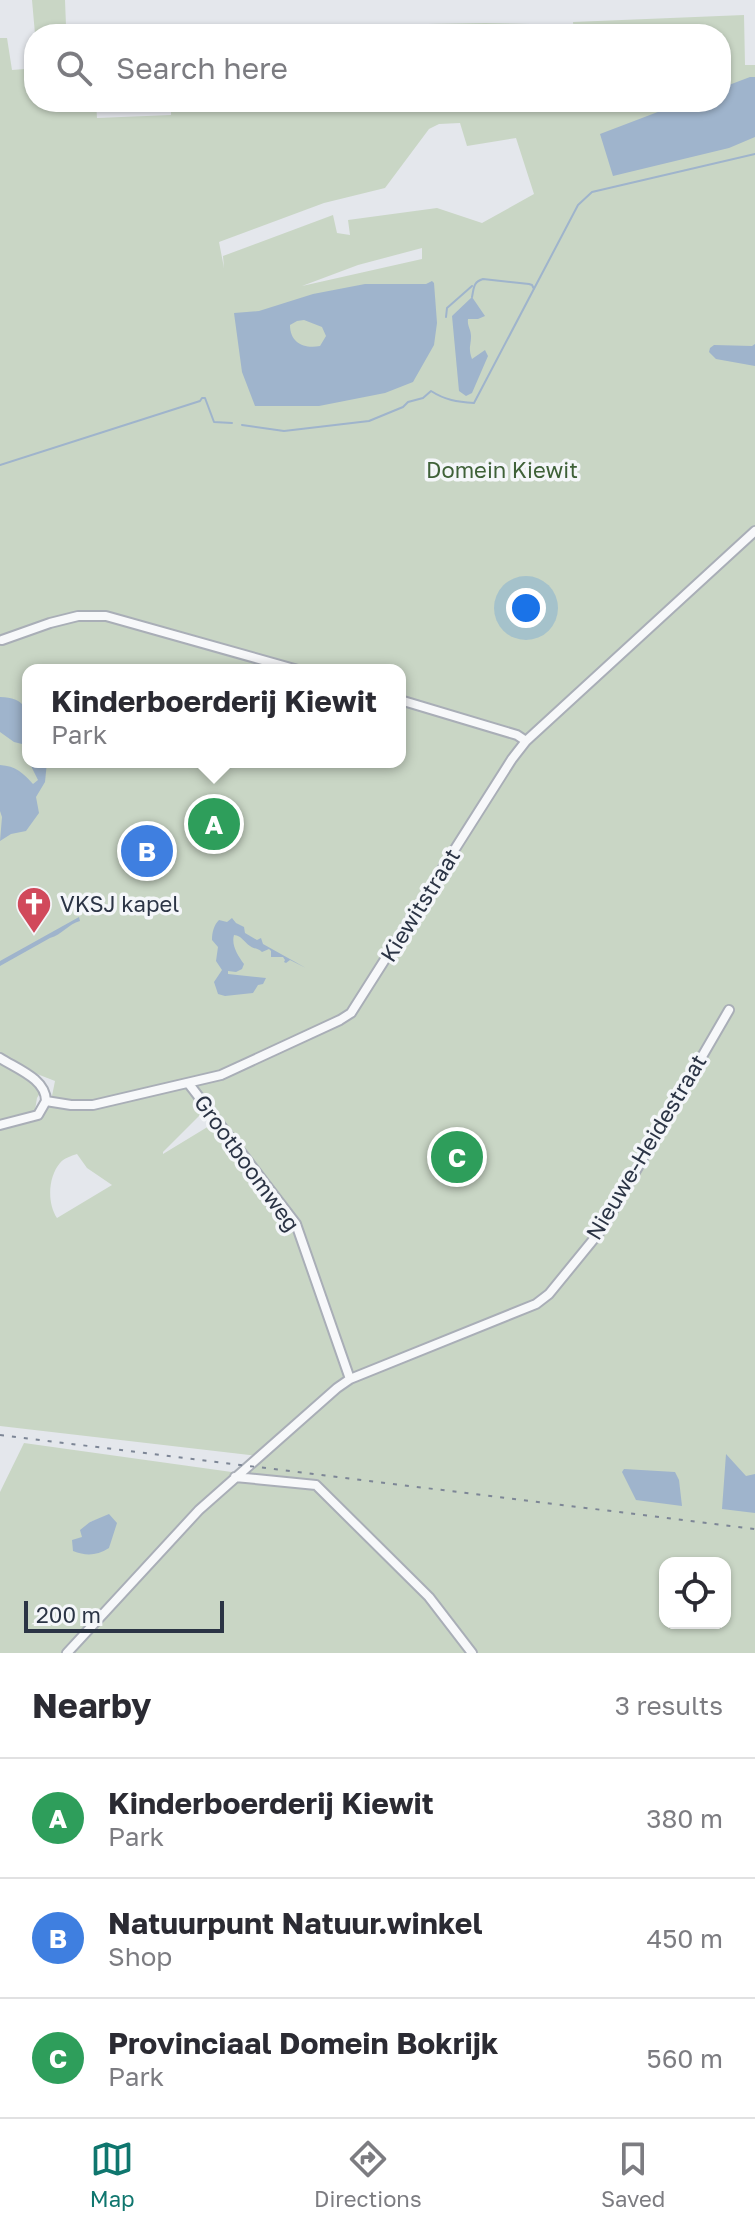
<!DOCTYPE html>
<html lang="en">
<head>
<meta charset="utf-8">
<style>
  body { margin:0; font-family:"Golos Text",sans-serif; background:#f2f2f3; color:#2b2b33 }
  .controls { position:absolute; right:24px; bottom:24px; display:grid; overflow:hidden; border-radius:16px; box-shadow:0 2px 6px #0004 }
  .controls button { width:72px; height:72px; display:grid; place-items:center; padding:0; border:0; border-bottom:2px solid #e1e1e2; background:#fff; color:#2b2b33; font:40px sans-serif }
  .scale { position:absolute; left:24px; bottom:20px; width:200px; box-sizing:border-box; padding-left:8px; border:4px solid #2b3445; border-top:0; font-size:22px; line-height:28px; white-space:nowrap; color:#2b3445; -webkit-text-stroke:6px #f4f6f9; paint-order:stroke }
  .you { position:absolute; left:526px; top:608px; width:28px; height:28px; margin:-20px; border:6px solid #fff; border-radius:50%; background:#1a73e8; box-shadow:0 0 0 12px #1a73e833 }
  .badge { display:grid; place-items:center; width:52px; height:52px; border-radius:50%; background:#0f766e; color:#fff; font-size:26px; font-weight:700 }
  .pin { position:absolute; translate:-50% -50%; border:4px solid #fff; box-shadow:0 2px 8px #0006 }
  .popup { position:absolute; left:22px; top:664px; width:384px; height:104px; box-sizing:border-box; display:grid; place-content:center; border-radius:16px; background:#fff; filter:drop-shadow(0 2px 6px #0005); font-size:26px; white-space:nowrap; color:#7c7c81 }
  .popup b { font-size:30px; color:#2b2b33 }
  .popup::after { content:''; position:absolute; left:50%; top:100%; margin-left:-16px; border:16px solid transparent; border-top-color:#fff }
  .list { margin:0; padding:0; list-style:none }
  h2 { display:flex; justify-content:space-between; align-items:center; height:104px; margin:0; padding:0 32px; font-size:34px }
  h2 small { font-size:26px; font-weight:400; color:#7c7c81 }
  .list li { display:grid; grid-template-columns:52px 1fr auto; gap:24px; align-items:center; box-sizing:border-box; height:120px; padding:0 32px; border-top:2px solid #e1e1e2 }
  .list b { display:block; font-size:30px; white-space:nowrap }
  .list p { margin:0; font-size:26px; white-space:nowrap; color:#7c7c81 }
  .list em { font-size:26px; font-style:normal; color:#7c7c81 }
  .icon { flex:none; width:44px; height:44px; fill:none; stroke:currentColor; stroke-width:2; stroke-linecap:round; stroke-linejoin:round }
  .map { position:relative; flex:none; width:755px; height:1653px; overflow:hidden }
  .search { position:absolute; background:#fff; box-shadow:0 2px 6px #0004; left:24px; right:24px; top:24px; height:88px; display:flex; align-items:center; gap:20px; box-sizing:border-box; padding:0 28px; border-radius:32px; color:#7c7c81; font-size:30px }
  .sheet { height:464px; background:#fff }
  nav { display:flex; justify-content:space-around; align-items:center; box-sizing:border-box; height:112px; border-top:2px solid #e1e1e2; background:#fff; font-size:22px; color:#7c7c81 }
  nav a { display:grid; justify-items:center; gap:4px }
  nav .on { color:#0f766e }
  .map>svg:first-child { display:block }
</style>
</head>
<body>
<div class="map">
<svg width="755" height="1653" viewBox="0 0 755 1653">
  <rect width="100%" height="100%" fill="#e4e7ec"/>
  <path fill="#c9d6c5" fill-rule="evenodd" d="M32 0H65L66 26H86V34H35Z
    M744 15 745 65H755V1653H0V1492L24 1443 246 1474 266 1457 0 1426V38H7L12 70 25 69V76H34V102H96L97 118 171 115V102H721V34H574L573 22ZM460 123 467 146 516 138 534 194 482 223 437 208 348 220 350 235 337 233 333 215 223 256 224 268 219 242 324 203 385 188 429 129 439 124ZM422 248V259L302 286 358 265ZM28 670H400V762H28ZM37 1074 55 1081 50 1106 35 1110 37 1098 40 1093 31 1082ZM204 1111 214 1123 163 1154V1152ZM77 1154 87 1168 112 1185 57 1218C47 1203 48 1177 60 1163 64 1158 71 1156 77 1154ZM99 1519 111 1534 109 1548 72 1541 82 1538 90 1522ZM665 1563H725V1623H665Z
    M485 23 530 24V34L231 33 427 24Z"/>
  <path fill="#9fb4cc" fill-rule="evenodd" d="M750 77H755V137L729 148 613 176 600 134 684 102H721V88Z
    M432 281 434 283 437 323 434 345 413 382 385 393 319 406H255L242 372 234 313 259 311 313 294 365 284H426ZM304 320 322 327 326 336 320 346C304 349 290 343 290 325L297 321Z
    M472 297 485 316 478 319H468C467 326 471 329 471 336 471 346 468 348 472 359L485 350 488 356 472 393 466 396 459 391 452 316Z
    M755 344V366L716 359 709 352 710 348 714 345 752 346Z
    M0 697C35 697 28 724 28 750L22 744 14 742 0 732Z
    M29 762H47L45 782 36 797 39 813 26 831 11 834 0 841 2 817 0 811V765C16 766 23 773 33 784L38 780Z
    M79 917 80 921C68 924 62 935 50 938L0 966V961Z
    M232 918 236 923 244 927 245 933 257 940 261 938 263 944 306 968 290 960 286 963 284 962 285 960 283 957H271V951L269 949 262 952C258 948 254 949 250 946 244 942 242 936 234 935 231 945 238 956 244 964L242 969 236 972 228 971V974L266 978 263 984 258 985 253 993 225 996 218 994 214 982 222 970 216 961 218 947 212 940C212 932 214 925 219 920L227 922Z
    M726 1454 746 1476 755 1474V1513L722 1509Z
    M624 1469 675 1472 679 1480 682 1506 636 1500 622 1472Z
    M109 1514 117 1523 109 1548C96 1556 86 1556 73 1551L72 1540 82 1537 80 1530 90 1522Z"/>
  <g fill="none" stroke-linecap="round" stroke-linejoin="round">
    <path stroke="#9fb4cc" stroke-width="2" d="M472 297C474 288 473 282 483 279L529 284 532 285 534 289
      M446 317 447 308 472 286
      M242 425 284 431 369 421 403 407 408 402 423 398 431 391C445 400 457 402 474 403L578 205 592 192 755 154
      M0 465 200 401 202 398H205L214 422 232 423"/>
    <defs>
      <path id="minor" d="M2 640 50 623 78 616H106L298 670
        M400 700 517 735 526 741
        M0 1058C17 1069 46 1079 46 1101
        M189 1084 296 1224 350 1379
        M46 1101 71 1105H93L221 1075 340 1020 351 1013 512 759 526 741 755 531
        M0 1125 38 1115 46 1101
        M235 1477 316 1485 429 1597 472 1653
        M67 1653 199 1510 337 1388 350 1379 536 1304 549 1294 602 1229 729 1010"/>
    </defs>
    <use href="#minor" stroke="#a9aeb7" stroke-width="12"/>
    <use href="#minor" stroke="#f7f8fa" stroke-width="8"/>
    <path stroke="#7d8696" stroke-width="2" stroke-dasharray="4 8" stroke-linecap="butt" d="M0 1435 755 1529"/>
  </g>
  <defs>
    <symbol id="church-pin" viewBox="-11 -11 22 30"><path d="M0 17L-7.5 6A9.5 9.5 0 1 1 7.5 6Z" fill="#d1495b" stroke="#f4f6f9"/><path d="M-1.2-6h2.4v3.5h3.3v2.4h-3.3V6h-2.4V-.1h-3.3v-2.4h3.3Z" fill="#fff"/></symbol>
  </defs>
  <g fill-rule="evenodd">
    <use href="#church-pin" x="14" y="884" width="40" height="54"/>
  </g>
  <g text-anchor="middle" stroke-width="7" stroke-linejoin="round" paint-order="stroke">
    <g font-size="22" fill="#3f6138" stroke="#f4f6f9">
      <text x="502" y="478">Domein Kiewit</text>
    </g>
    <g font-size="22" fill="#2b3445" stroke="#f4f6f9" text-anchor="start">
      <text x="60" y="912">VKSJ kapel</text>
    </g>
    <g font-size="22" fill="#2b3445" stroke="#f4f6f9">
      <text transform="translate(420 905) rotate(-58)" y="8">Kiewitstraat</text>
      <text transform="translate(646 1147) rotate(-59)" y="8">Nieuwe-Heidestraat</text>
      <text transform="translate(247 1163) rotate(54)" y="8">Grootboomweg</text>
    </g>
  </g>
</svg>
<div class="controls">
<button><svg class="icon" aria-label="locate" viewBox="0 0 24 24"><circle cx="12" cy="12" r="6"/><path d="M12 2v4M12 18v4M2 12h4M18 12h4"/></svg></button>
</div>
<div class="scale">200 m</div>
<div class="you"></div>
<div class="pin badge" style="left:214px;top:824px;background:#2e9e5b">A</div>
<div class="popup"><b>Kinderboerderij Kiewit</b>Park</div>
<div class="pin badge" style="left:147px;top:851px;background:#3f7fe0">B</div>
<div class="pin badge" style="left:457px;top:1157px;background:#2e9e5b">C</div>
<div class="search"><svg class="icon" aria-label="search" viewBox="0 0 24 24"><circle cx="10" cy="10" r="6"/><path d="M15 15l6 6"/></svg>Search here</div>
</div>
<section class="sheet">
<h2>Nearby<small>3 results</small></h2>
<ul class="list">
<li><span class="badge" style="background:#2e9e5b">A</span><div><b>Kinderboerderij Kiewit</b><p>Park</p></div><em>380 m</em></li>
<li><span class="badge" style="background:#3f7fe0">B</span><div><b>Natuurpunt Natuur.winkel</b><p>Shop</p></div><em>450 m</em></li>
<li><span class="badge" style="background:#2e9e5b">C</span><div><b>Provinciaal Domein Bokrijk</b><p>Park</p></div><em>560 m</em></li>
</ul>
</section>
<nav>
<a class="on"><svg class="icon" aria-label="map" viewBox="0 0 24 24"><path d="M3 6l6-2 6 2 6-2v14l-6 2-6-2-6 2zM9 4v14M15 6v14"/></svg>Map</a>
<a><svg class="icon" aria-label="directions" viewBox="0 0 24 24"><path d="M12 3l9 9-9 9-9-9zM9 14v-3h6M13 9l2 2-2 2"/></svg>Directions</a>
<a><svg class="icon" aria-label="saved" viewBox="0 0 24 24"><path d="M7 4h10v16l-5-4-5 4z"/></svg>Saved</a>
</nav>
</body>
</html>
